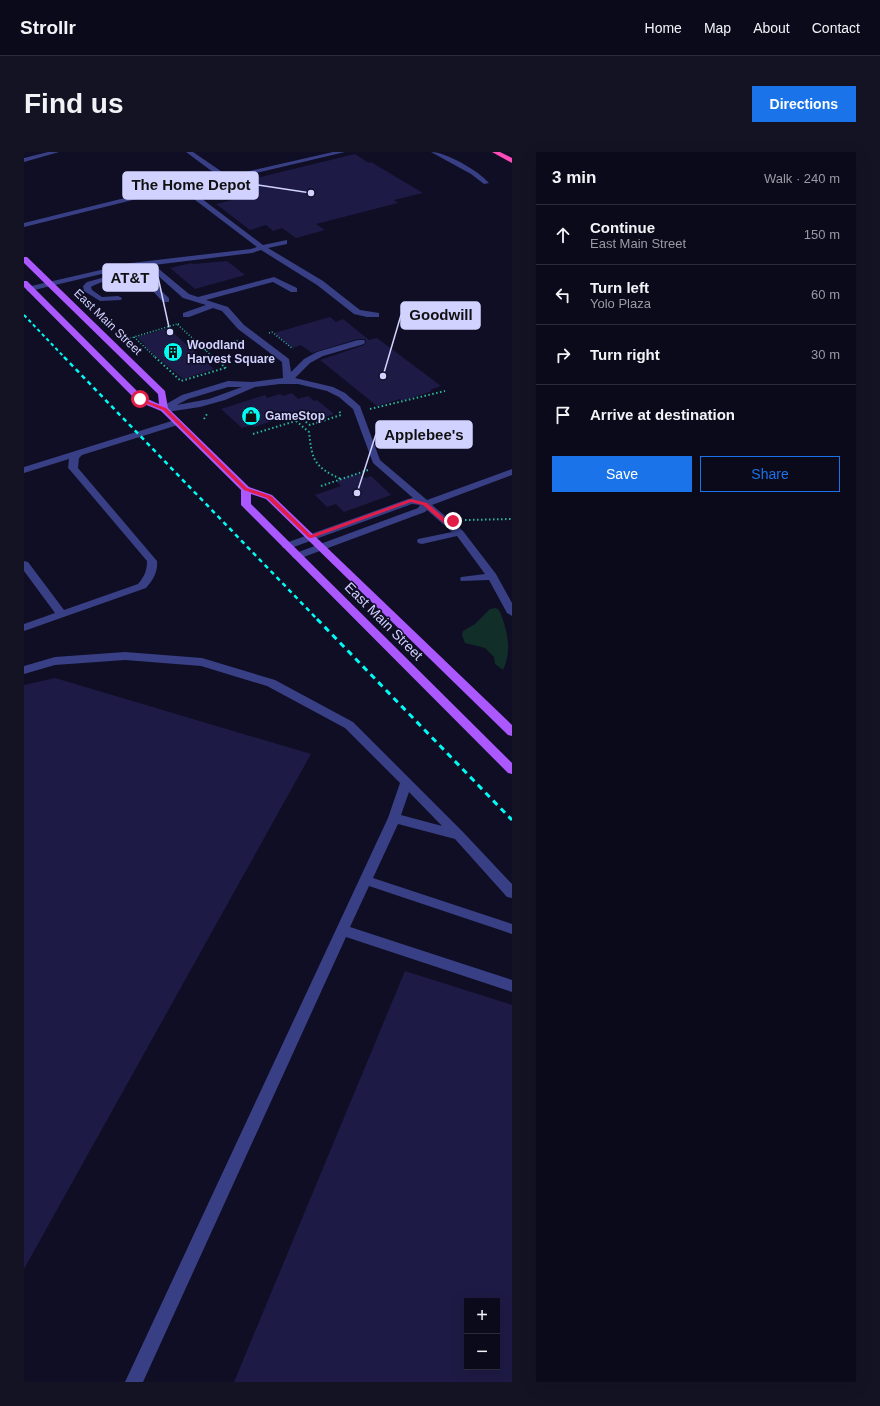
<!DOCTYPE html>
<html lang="en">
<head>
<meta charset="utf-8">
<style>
  body { margin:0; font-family:Helvetica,sans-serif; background:#141324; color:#f1f3f6 }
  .controls { position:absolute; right:12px; bottom:12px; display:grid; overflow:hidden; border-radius:0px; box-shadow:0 4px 16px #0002 }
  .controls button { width:36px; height:36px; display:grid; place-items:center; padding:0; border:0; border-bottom:1px solid #2b2b3a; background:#0b0a1b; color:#f1f3f6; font:20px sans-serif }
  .stop { position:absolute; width:12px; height:12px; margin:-9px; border:3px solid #e11d48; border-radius:50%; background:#fff }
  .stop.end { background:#e11d48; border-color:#fff; box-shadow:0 1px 4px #0008 }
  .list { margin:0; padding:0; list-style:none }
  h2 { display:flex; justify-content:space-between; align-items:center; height:52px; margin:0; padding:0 16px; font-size:17px }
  h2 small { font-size:13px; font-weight:400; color:#9a9aa3 }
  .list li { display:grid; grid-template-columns:26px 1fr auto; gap:12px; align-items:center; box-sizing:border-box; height:60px; padding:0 16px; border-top:1px solid #2b2b3a }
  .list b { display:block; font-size:15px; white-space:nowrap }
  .list p { margin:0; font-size:13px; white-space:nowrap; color:#9a9aa3 }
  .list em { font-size:13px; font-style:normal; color:#9a9aa3 }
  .actions { display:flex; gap:8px; padding:12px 16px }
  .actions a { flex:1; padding:9px 0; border:1px solid #1a73e8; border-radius:0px; text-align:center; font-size:14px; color:#1a73e8 }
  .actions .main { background:#1a73e8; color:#fff }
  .icon { flex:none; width:22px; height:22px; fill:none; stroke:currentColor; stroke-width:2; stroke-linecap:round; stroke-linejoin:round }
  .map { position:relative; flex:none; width:488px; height:1230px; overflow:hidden; border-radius:0px }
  header { display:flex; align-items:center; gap:24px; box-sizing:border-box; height:56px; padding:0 20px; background:#0b0a1b; border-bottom:1px solid #2b2b3a }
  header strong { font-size:19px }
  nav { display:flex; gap:22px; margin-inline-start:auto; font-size:14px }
  .intro { display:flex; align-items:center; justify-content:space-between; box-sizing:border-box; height:96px; padding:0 24px }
  h1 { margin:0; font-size:28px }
  .button { padding:10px 18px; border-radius:0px; background:#1a73e8; color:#fff; font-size:14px; font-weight:700 }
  main { display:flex; gap:24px; padding:0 24px }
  aside { flex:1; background:#0b0a1b; border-radius:0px; box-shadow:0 4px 16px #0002 }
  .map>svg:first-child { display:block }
</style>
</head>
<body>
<header>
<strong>Strollr</strong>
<nav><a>Home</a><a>Map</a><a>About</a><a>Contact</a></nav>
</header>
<div class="intro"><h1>Find us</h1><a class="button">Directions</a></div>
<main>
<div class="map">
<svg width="488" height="1230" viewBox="0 0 488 1230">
  <rect width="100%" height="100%" fill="#0f0e24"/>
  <path fill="#112e29" d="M471 456 474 457 476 460C484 480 488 499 479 518L471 512 470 505 461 496 441 491 438 483 439 479 451 472 466 457Z"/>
  <path fill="#1d1a45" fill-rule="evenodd" d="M331 2 345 11 347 10 399 41 370 48 374 51 292 72 301 78 272 86 258 76 249 79 242 73 226 78 192 52 208 48 191 36Z
    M203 109 221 123 171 137 146 116 167 111 169 112Z
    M306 165 312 170 319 167 345 188 353 186 417 234 406 238 408 239 378 249 376 247 353 254 296 208 340 193 342 191 341 187H334L288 201 277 193 268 196 250 181Z
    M144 176 190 217 159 227 120 194 121 193 113 185Z
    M268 241 274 247 284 244 290 249 293 248 310 262 289 269 284 263 275 266 270 262 230 275 228 273 218 276 197 257 241 243 243 246 256 242 259 244Z
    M335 321 341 326 347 324 367 343 320 360 312 352 303 355 291 343 317 334 312 329Z
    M31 526 287 602 0 1117V533Z
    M381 819 488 853V1230H210ZM443 1149H473V1215H443Z"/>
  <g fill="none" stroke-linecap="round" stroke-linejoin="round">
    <path stroke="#2db79d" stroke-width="1.5" stroke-dasharray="1 2" stroke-linecap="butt" d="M155 172H153L190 206
      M245 181 248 180 269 197
      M110 185 132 206
      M100 188 153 172
      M181 198 215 188"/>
    <path stroke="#2db79d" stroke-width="2" stroke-dasharray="1.5 2.5" stroke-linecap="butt" d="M131 205 157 229 201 216
      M189 205 202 216
      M346 257 421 239
      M180 267 183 262
      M272 269 285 280C288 308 290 315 317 327
      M229 282 278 267 286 273 317 263 315 258
      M297 334 344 318
      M441 368 488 367"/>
    <path fill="#383f84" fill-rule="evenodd" d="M24 0H35L0 10V6Z
      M162 0H169L204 24 309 0H321L165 37 239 93 263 88V92L244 96 299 129 336 158 355 161V165H343L330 162 293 133 237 98 228 101 130 113 165 142 174 145 250 125 273 136V140H267L249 130 182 148 204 155 220 173 265 207 267 220 280 207 293 200 334 188H340L341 190 340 192 299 204 286 211 271 226 309 235 321 241 336 254 356 308 403 348 488 317V323L408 353 439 379 472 422 488 451V464L483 461 465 428 437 429 436 427 437 425 461 422 433 384 398 392 394 391 393 389 394 387 428 380 403 358 401 360 277 406H269L268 404 269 402 394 356 396 353 388 352 267 396H259L258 394 259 392 384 347 389 346 349 311 329 257 315 245 303 239 274 232H256L231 235 201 248 176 255 143 260 137 259 136 257 137 255 158 243 204 229 229 230 259 226 258 210 214 177 198 159 189 156 165 165H159V161L182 153 159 146 122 113 107 115 6 139H3V135L107 111 227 97 233 95 158 38H149L0 75V71L149 34H160L197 26ZM204 235H218L185 247 153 253 164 247Z
      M407 0C422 0 455 19 465 31L460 32 447 22Z
      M108 120C124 123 134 136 145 146V150H139C131 142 121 128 110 125 101 122 76 130 67 135L68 138 78 145 94 144 98 146 97 148 76 149 60 139 59 134 63 130 96 121Z
      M154 267 158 270 157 272 58 303 55 306 54 316 133 409C134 420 129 428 122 436L0 479V472L31 461 0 419V409L4 410 40 458 114 432C120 425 123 419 123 409L46 318 44 316 45 307 0 321V315Z
      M101 500 178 506 251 528 329 570 439 680 488 732V746L483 745 431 687 374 672 349 726 488 772V782L345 734 326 775 488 828V840L322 785 119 1230H101L364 666 376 631 321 576 243 534 177 514 101 508 31 513 0 522V514L31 505ZM385 640 418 674 377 663Z"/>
    <path fill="#ab58ff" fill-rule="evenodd" d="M0 105H3L141 239 144 256 225 335 248 343 488 573V584L484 583 242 347 227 342V352L488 611V622L484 621 219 355 217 353V338L137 259 113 249 0 135V129H3L119 245 135 252 134 242 0 111Z"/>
    <path fill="#ff4cb9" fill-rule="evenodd" d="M468 0H476L488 6V11Z"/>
    <path stroke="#00fcf4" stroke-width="2" stroke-dasharray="3.5 3" stroke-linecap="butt" d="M0 163 41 206"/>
    <path stroke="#00fcf4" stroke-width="2.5" stroke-dasharray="4.5 4" stroke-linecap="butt" d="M40 205 294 468"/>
    <path stroke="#00fcf4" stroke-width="3" stroke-dasharray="6 5" stroke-linecap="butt" d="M293 467 488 668"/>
  </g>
  <path fill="#e11d48" d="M114 246 142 256 223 336 247 344 287 383 387 347 403 351 424 369 429 367 432 369 421 372 399 353 387 350 288 386H285L243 346 220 338 139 258 114 248Z"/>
  <defs>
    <symbol id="building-disc" viewBox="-11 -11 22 22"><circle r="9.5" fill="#00fcf4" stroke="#0f0e24"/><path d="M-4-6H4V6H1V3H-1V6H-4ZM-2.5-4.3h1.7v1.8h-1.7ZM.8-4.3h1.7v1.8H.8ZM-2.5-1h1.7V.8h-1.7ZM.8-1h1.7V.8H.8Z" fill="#111"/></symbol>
    <symbol id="shop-disc" viewBox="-11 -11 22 22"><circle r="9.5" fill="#00fcf4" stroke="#0f0e24"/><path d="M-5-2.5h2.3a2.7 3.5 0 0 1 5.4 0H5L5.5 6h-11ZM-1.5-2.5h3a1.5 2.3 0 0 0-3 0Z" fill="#111"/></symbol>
  </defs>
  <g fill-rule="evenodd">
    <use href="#building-disc" x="138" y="189" width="22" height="22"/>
    <use href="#shop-disc" x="216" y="253" width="22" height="22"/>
  </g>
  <g text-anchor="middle" stroke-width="3" stroke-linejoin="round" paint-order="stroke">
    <g font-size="12" fill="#d1d2ff" stroke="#0f0e24">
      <text transform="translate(84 170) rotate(44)" y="4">East Main Street</text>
    </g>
    <g font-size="12" font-weight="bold" fill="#d1d2ff" stroke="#0f0e24" text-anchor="start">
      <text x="163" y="197">Woodland<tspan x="163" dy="14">Harvest Square</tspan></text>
      <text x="241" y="268">GameStop</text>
    </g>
    <g font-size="14" fill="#d1d2ff" stroke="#0f0e24">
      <text transform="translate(360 469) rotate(45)" y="5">East Main Street</text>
    </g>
  </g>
  <path fill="none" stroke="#d1d2ff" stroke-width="1.5" d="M287 41L234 33M146 180L134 125M359 224L377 163M333 341L352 282"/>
  <g fill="#d1d2ff" stroke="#0f0e24" stroke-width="1.5">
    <circle cx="287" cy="41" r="4"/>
    <circle cx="146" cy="180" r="4"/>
    <circle cx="359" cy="224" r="4"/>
    <circle cx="333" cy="341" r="4"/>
  </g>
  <g fill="#d1d2ff" stroke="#d1d2ff" stroke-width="1.5">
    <rect x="99" y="20" width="135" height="27" rx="4"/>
    <rect x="79" y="112" width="55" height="27" rx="4"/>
    <rect x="377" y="150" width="79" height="27" rx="4"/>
    <rect x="352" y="269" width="96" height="27" rx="4"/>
  </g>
  <g font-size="15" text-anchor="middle" font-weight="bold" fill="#111">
    <text x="167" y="38">The Home Depot</text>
    <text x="106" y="131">AT&amp;T</text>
    <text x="417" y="168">Goodwill</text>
    <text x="400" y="288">Applebee's</text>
  </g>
</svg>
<div class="controls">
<button>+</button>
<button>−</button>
</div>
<div class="stop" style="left:116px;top:247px"></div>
<div class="stop end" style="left:429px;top:369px"></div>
</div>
<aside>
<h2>3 min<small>Walk · 240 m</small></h2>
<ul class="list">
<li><svg class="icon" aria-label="ahead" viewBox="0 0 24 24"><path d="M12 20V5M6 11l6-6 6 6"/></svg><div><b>Continue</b><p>East Main Street</p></div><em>150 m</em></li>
<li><svg class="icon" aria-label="left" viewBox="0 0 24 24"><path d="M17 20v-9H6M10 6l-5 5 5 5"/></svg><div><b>Turn left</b><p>Yolo Plaza</p></div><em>60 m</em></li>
<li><svg class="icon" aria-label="right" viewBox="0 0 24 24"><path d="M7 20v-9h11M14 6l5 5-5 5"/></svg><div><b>Turn right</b></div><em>30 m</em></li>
<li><svg class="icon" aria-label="arrive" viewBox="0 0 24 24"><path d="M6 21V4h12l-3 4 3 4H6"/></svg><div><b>Arrive at destination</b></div></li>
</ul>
<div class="actions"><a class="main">Save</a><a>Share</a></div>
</aside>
</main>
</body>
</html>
